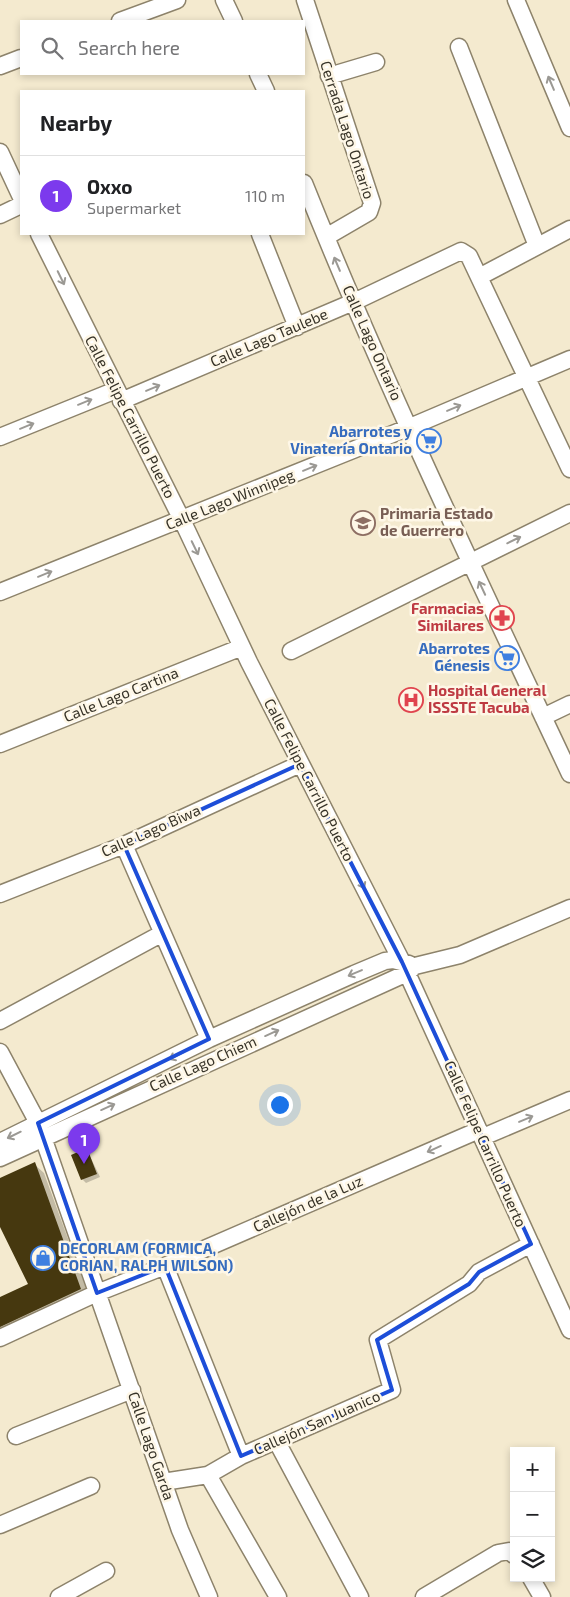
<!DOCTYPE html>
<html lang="en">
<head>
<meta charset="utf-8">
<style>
  body { margin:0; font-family:"Exo 2",sans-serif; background:#f6f6f6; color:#202124 }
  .controls { position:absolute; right:15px; bottom:15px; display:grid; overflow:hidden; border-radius:0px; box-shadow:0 2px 8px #0003 }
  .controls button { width:45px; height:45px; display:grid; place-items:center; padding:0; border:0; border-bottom:1px solid #e0e0e0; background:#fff; color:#202124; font:25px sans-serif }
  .you { position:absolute; left:279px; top:1104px; width:18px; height:18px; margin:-12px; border:4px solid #fff; border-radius:50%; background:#1a73e8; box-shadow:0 0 0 8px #1a73e833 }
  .badge { display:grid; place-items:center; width:32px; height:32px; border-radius:50%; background:#7c3aed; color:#fff; font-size:16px; font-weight:700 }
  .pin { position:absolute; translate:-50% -41px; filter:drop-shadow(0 1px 2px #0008) }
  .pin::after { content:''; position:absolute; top:26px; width:18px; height:15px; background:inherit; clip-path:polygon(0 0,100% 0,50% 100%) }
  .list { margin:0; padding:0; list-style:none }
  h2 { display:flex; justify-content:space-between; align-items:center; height:65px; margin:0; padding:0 20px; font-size:21px }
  h2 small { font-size:16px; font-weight:400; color:#757577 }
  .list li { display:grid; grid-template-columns:32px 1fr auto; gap:15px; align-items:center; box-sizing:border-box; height:80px; padding:0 20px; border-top:1px solid #e0e0e0 }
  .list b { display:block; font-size:19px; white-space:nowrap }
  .list p { margin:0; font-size:16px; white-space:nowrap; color:#757577 }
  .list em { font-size:16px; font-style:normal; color:#757577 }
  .icon { flex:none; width:28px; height:28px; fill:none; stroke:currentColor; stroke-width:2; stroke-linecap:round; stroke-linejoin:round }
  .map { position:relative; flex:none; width:570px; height:1597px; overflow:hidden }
  .search { position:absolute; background:#fff; box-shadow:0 2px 8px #0003; left:20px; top:20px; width:285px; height:55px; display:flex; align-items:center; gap:12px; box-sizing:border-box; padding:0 18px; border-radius:0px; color:#757577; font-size:19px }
  .panel { position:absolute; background:#fff; box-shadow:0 2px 8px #0003; left:20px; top:90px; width:285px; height:145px; border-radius:0px }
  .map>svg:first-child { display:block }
</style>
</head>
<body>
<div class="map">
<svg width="570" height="1597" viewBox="0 0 570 1597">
  <rect width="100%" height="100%" fill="#f4eacf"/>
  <path fill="#0003" d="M87 1150 100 1177 86 1183 82 1179Z
    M34 1164 44 1173 90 1299 0 1346V1298L29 1285 0 1224V1179Z"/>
  <path fill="#46380f" d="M87 1148 97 1174 81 1180 71 1155Z
    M35 1162 81 1289 0 1327V1297L28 1284 0 1227V1178Z"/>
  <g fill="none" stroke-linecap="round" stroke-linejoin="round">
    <defs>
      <path id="minor" d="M224 0 234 21
        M305 0 372 203 369 212 326 237
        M516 0 570 128
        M120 21 177 0
        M459 47 537 246
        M0 66 21 58
        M258 74 266 91
        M329 76 376 62
        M0 152 21 197
        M304 183C384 383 478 579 570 774
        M0 215 21 205
        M39 234 182 520 249 662 402 962 570 1330
        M260 234 297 327
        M479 277 570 229
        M121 401 358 300 461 251 469 256 570 469
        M0 437 116 390
        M0 592 410 427 570 359
        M291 651 570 513
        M543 717 570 704
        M0 744 242 647
        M124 845 209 1039
        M0 894 124 845 300 764
        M0 1021 161 934
        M0 1052 38 1123 180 1530 209 1597
        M483 1137 570 1100
        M0 1142 209 1039 354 974 385 961 393 960 409 964
        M0 1158 407 973 415 966 460 955 570 908
        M165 1266 241 1456
        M0 1338 97 1293 165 1266 479 1130
        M16 1436 132 1390
        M277 1442 360 1597
        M208 1475 278 1597
        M163 1482 208 1475 241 1456 392 1390 378 1340 469 1284 479 1272 531 1244
        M0 1525 91 1486
        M531 1578 542 1597
        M59 1597 106 1571
        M424 1597 498 1553 509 1551 514 1555"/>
    </defs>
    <use href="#minor" stroke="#8d836b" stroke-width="19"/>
    <use href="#minor" stroke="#fff" stroke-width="16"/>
  </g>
  <defs><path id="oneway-shaft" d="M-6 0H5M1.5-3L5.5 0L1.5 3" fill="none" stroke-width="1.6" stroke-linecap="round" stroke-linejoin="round" transform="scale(1.25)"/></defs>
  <g stroke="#9b9994">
    <use href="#oneway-shaft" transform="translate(551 83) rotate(-113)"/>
    <use href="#oneway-shaft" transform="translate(337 264) rotate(-113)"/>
    <use href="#oneway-shaft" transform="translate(61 278) rotate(64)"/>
    <use href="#oneway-shaft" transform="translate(153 388) rotate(-23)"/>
    <use href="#oneway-shaft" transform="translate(85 402) rotate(-22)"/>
    <use href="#oneway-shaft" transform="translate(454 408) rotate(-23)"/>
    <use href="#oneway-shaft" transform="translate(27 426) rotate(-22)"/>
    <use href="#oneway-shaft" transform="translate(310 468) rotate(-22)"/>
    <use href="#oneway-shaft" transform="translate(514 540) rotate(-26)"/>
    <use href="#oneway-shaft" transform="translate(195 548) rotate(64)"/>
    <use href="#oneway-shaft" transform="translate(45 574) rotate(-22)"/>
    <use href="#oneway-shaft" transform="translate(482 588) rotate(-115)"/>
    <use href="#oneway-shaft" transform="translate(361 882) rotate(63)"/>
    <use href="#oneway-shaft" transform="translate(355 973) rotate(157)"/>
    <use href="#oneway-shaft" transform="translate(272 1033) rotate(-24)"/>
    <use href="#oneway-shaft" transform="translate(176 1056) rotate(154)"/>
    <use href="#oneway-shaft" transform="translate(108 1107) rotate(-24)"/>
    <use href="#oneway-shaft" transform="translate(526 1119) rotate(-23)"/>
    <use href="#oneway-shaft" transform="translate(14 1135) rotate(154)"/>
    <use href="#oneway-shaft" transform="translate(434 1149) rotate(156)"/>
  </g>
  <path fill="none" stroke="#1d4ed8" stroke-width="4" stroke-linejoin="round" d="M300 764 402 962 531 1244 479 1272 469 1284 377 1340 392 1390 241 1456 165 1266 97 1293 38 1123 209 1039 124 845Z"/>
  <defs>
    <symbol id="supermarket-ring" viewBox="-11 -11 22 22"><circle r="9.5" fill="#fef7e7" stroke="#3f7fe0" stroke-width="1.5"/><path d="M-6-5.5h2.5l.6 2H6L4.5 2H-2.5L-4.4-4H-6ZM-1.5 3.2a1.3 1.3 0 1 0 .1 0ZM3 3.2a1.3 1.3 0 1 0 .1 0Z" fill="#3f7fe0"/></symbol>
    <symbol id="school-ring" viewBox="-11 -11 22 22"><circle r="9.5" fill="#fef7e7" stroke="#8d6e63" stroke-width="1.5"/><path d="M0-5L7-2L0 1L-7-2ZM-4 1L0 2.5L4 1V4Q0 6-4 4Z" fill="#8d6e63"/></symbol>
    <symbol id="pharmacy-ring" viewBox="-11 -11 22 22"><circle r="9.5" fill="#fef7e7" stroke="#e0444e" stroke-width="1.5"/><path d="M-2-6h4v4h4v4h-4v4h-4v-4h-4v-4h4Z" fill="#e0444e"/></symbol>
    <symbol id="hospital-ring" viewBox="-11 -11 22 22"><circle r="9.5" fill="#fef7e7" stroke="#e0444e" stroke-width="1.5"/><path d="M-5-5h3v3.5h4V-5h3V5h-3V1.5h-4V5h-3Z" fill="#e0444e"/></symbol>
    <symbol id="shop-ring" viewBox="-11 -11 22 22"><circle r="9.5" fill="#fef7e7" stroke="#3f7fe0" stroke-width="1.5"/><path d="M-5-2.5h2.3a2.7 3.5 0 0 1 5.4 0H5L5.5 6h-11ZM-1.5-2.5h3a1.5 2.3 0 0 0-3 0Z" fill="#3f7fe0"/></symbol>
  </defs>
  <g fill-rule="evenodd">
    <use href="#supermarket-ring" x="415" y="427" width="28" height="28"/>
    <use href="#school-ring" x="349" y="509" width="28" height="28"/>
    <use href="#pharmacy-ring" x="488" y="604" width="28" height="28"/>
    <use href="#supermarket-ring" x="493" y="644" width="28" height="28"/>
    <use href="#hospital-ring" x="397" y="686" width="28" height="28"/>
    <use href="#shop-ring" x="29" y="1244" width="28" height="28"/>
  </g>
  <g text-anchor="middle" stroke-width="5" stroke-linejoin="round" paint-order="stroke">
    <g font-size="15" fill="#373328" stroke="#fef7e7">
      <text transform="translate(347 130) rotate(72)" y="5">Cerrada Lago Ontario</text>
      <text transform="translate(269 338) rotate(-23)" y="5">Calle Lago Taulebe</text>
      <text transform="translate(372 343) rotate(66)" y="5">Calle Lago Ontario</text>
      <text transform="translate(130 417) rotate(63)" y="5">Calle Felipe Carrillo Puerto</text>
      <text transform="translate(230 500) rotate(-22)" y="5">Calle Lago Winnipeg</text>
      <text transform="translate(121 695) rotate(-22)" y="5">Calle Lago Cartina</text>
      <text transform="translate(309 780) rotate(63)" y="5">Calle Felipe Carrillo Puerto</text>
      <text transform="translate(151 831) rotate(-24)" y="5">Calle Lago Biwa</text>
      <text transform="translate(203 1064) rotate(-24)" y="5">Calle Lago Chiem</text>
      <text transform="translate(485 1144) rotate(66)" y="5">Calle Felipe Carrillo Puerto</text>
      <text transform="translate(308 1204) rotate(-24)" y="5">Callejón de la Luz</text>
      <text transform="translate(317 1423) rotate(-24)" y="5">Callejón San Juanico</text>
      <text transform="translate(151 1446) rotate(71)" y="5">Calle Lago Garda</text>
    </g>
    <g font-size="15" font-weight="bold" fill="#366cbe" stroke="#fef7e7" text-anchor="end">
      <text x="412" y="437">Abarrotes y<tspan x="412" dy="17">Vinatería Ontario</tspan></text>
      <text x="490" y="654">Abarrotes<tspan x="490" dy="17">Génesis</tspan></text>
      <text x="60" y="1254" text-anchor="start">DECORLAM (FORMICA,<tspan x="60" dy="17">CORIAN, RALPH WILSON)</tspan></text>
    </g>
    <g font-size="15" font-weight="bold" fill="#785e54" stroke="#fef7e7" text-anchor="start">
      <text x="380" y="519">Primaria Estado<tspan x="380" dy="17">de Guerrero</tspan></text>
    </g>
    <g font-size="15" font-weight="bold" fill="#be3a42" stroke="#fef7e7" text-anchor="end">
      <text x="484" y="614">Farmacias<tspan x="484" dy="17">Similares</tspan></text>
      <text x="428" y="696" text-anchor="start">Hospital General<tspan x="428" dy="17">ISSSTE Tacuba</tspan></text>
    </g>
  </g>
</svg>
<div class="controls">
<button>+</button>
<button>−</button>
<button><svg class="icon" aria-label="layers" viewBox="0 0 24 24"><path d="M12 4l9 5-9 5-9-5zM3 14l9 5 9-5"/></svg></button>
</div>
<div class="you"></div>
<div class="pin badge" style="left:84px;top:1164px">1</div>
<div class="search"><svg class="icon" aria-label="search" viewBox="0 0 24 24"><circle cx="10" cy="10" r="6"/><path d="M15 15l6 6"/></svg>Search here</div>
<section class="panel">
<h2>Nearby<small></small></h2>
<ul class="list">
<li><span class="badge">1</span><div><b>Oxxo</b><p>Supermarket</p></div><em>110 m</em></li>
</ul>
</section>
</div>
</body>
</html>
